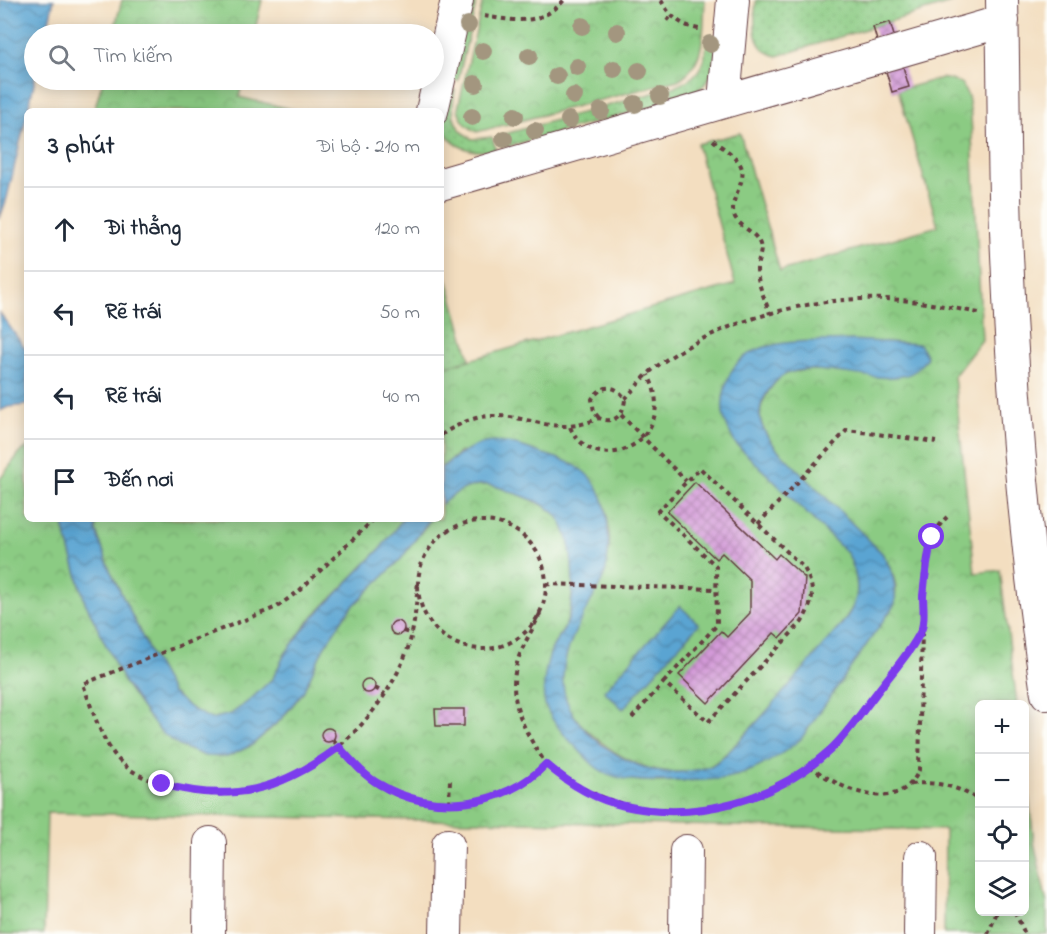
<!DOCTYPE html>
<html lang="vi">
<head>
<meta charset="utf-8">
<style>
  body { margin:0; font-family:"Indie Flower",sans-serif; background:#f6f6f7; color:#1f2937 }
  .controls { position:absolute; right:18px; bottom:18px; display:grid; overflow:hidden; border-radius:9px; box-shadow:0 3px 15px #0003 }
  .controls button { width:54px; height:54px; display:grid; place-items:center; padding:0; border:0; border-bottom:2px solid #e0e1e3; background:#fff; color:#1f2937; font:30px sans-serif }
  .stop { position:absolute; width:18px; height:18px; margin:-14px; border:4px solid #7c3aed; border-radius:50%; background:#fff }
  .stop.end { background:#7c3aed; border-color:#fff; box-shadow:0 2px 6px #0008 }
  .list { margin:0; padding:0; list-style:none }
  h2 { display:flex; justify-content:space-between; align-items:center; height:78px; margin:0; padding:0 24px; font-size:26px }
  h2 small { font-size:20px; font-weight:400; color:#747a83 }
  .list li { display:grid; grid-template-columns:39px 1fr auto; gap:18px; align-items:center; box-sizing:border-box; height:84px; padding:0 24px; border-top:2px solid #e0e1e3 }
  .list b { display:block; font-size:22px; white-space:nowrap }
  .list em { font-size:20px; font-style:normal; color:#747a83 }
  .icon { flex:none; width:33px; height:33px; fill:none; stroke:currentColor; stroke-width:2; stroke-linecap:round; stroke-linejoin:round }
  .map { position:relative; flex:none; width:1047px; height:934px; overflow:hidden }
  .search { position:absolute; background:#fff; box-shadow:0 3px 15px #0003; left:24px; top:24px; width:420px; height:66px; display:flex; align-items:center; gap:15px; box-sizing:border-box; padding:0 21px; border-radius:33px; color:#747a83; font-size:22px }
  .panel { position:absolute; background:#fff; box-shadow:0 3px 15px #0003; left:24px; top:108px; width:420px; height:414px; border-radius:9px }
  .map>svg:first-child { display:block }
</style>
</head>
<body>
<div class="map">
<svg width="1047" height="934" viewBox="0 0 1047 934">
  <defs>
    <pattern id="grass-dots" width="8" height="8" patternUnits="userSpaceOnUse" patternTransform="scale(1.5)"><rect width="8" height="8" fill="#8bcb83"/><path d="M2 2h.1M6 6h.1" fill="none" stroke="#79ae71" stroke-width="1.8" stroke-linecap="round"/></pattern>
    <pattern id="park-crowns" width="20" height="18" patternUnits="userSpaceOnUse" patternTransform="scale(1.5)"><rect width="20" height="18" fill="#8bcb83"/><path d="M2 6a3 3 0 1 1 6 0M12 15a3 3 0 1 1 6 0" fill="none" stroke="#79ae71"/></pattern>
    <pattern id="water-waves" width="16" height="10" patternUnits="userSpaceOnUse" patternTransform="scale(1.5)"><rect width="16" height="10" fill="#5aa4d2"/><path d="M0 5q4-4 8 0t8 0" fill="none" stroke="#4c85ab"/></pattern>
    <pattern id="building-cross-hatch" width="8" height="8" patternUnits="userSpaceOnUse" patternTransform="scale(1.5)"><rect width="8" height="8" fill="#d39ad8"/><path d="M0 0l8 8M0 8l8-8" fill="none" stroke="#ad7daf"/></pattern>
  </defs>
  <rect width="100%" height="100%" fill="#fdfcf7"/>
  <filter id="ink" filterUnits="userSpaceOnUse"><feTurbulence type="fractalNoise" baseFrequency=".0167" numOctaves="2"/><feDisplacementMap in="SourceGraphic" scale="12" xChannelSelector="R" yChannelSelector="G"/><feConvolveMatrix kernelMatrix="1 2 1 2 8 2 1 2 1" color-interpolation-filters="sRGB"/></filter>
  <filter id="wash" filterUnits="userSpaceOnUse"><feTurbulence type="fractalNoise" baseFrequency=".008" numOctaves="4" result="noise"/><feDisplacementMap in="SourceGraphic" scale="24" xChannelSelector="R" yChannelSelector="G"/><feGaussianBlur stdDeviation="1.35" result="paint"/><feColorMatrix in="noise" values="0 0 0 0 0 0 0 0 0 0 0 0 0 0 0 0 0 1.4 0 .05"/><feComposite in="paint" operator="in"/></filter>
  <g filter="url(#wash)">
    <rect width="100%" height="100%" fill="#f3dec0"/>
    <path fill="url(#grass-dots)" stroke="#6a7557" stroke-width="1.5" d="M466 0H477L458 81 447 78Z
      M756 0H960L778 56C750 50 754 24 756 0Z
      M708 35 718 36C712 73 715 89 674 100L670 88C700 79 705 65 708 35Z
      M445 88 455 90C451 112 451 127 472 139L492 137 496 149C474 155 447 148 442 122 441 112 444 99 445 88Z
      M661 91 665 103 505 147 501 135Z
      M441 259 470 359 441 368Z"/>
    <path fill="url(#park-crowns)" stroke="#6a7557" stroke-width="1.5" d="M122 0H262L254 34H113Z
      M483 0H705C703 29 707 64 678 80L477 132C466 127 460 120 458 108Z
      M942 78 961 83 968 96 971 115 982 340 954 376 975 573 1000 570 1017 704H980V912H1024L1025 763 1034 842 1047 904V934H944L945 830 47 813 44 934H0V479L18 455 27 447V519H63L64 529 85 602 124 682 147 715 179 746 205 756 227 757 252 745 281 720 303 692 324 647 349 610 401 559 431 519H441V505C460 485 482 480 507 490 522 496 541 502 553 512 576 532 576 594 567 621 564 633 553 642 550 654 547 670 547 687 545 704L631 780 659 782 699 780 895 604 896 586 891 568 776 448C764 433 754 417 765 398 769 389 777 378 786 374 809 365 851 374 875 376L851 340 723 397 848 554C855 569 861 590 853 606 844 627 726 762 708 767 659 782 620 761 585 728 574 718 560 697 561 681 564 637 594 599 607 558 612 543 608 523 606 508L460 452 441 468V368L735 284 697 144 740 133 780 271 938 226 898 90Z
      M103 80H243L239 97 299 111H94Z
      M95 519H403L380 549 308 622 285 654 273 678 250 700 231 714 211 719 192 709 172 693 152 657 110 570 96 531Z"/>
    <path fill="url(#water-waves)" stroke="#52627e" stroke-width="1.5" d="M0 0H54L46 34H34L35 80 7 198 0 218Z
      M0 313 27 351V405L8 407 0 411Z
      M851 340 920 344 927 357C920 367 915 374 902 376 869 383 816 361 786 374 777 378 769 389 764 398 754 418 764 433 776 448L882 553C893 570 896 583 895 604L801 739C780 756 753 774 725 778 707 781 689 780 671 781 650 782 627 782 608 774 595 770 583 754 574 745 563 734 550 719 545 704 541 692 546 663 551 651 555 641 563 633 567 623 577 597 575 529 552 511 537 499 515 494 498 487 478 479 455 491 441 505V468C474 441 491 435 532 450 547 456 566 459 579 468 595 479 605 497 607 517 609 536 610 558 604 576 600 588 591 600 585 612 557 665 549 703 601 744 628 764 661 778 694 770 700 769 707 768 712 766 723 759 733 747 742 738 768 711 792 682 817 653 828 639 846 623 853 606 861 590 855 569 848 554L735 443C723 420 719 411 726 385 739 333 808 343 851 340Z
      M63 519H95L96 531 110 570 152 657 172 693 192 709 211 719 231 714 250 700 273 678 285 654 308 623 380 549 403 519H430L401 559 349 610 324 647 303 692 281 719 252 745 227 757 205 756 179 746 161 732 147 715 124 682 85 602 64 529Z
      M680 606 699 624 623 709 604 691Z"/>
    <g id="blocks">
      <path fill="url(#building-cross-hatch)" d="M890 22 909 87 892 92 873 27Z
        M695 482 775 559 779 554 805 578 802 614 780 638 774 633 708 703 679 675 721 631 727 637 750 613V580L722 553 716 559 667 512Z
        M390 628a7 7 0 1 1 14 0a7 7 0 1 1-14 0Z
        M361 686a7 7 0 1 1 14 0a7 7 0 1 1-14 0Z
        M435 709H464V726H436Z
        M321 735a7 7 0 1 1 14 0a7 7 0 1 1-14 0Z"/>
    </g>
  </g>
  <g filter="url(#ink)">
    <use href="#blocks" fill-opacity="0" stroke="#633c41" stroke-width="1.5"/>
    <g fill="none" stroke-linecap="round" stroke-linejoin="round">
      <defs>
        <path id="minor" d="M1002 0C1004 85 1003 170 1007 255 1013 401 1026 548 1047 694
          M724 101 733 0
          M432 111 457 0
          M441 184 1003 21
          M209 934 210 843
          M446 934 448 845
          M685 934 686 851
          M920 934 921 857"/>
      </defs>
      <use href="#minor" stroke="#633c41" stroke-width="34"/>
      <path stroke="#633c41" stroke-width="4" stroke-dasharray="4.5 4.5" stroke-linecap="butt" d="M661 0C669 16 681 26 699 29
        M484 16C514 21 542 26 564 0
        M667 21 672 15
        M713 140C721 147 732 153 738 161 752 179 728 196 734 215 738 226 754 231 759 242 764 251 757 260 757 269 757 284 766 301 770 314
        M625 399C636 387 647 373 660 364 720 321 811 296 885 299 917 300 948 307 979 313
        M621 415 686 481
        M570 427C596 483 682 439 648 375
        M441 435C455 426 472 417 489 416 531 414 556 438 599 418 615 425 624 414 625 399 616 384 602 384 592 399L594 412 599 418
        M374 519 300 590 277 607 83 684C92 709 100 737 117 758 134 778 166 786 191 791 282 808 372 738 405 656 415 632 416 605 418 580
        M418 585a64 64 0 1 1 128 0a64 64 0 1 1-128 0Z
        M758 524 847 430 936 442
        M546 584 716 589
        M403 631 412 634
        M375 688 385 694
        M632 718 664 682 708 722 802 622C814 600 816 590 804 568L700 468 658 511 716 566 717 625 664 682
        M333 740C346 756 361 774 379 785 431 816 504 808 546 764 523 729 504 696 520 654 526 639 535 626 541 611
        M546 764C629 834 748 822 828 752 847 735 862 712 877 692 892 672 912 652 921 629 924 621 923 610 923 602 924 583 925 551 934 535 937 528 942 522 947 517
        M810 766C839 789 899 817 919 770L922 628
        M911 784C936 781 958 786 980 801
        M449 803 450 780
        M1015 912 1025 934
        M988 934 997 912"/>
      <use href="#minor" stroke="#fff" stroke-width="32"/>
    </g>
    <g fill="#a3967f">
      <circle cx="468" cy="25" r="9"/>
      <circle cx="582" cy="26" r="9"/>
      <circle cx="617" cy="32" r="9"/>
      <circle cx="710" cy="44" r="9"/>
      <circle cx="483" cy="51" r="9"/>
      <circle cx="529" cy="56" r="9"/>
      <circle cx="577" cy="67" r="9"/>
      <circle cx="614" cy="69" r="9"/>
      <circle cx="639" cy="71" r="9"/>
      <circle cx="557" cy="76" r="9"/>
      <circle cx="475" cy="84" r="9"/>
      <circle cx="574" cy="96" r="9"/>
      <circle cx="660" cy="96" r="9"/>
      <circle cx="635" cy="104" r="9"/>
      <circle cx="601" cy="111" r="9"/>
      <circle cx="515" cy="116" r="9"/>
      <circle cx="472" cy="117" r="9"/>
      <circle cx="569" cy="120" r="9"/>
      <circle cx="535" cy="131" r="9"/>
      <circle cx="504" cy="139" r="9"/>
    </g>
  </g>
  <g fill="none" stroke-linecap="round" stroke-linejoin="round" filter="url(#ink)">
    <path stroke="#7c3aed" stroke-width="8" d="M162 784C232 804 281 790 339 747 351 760 363 775 379 784 431 816 504 808 546 764 568 783 596 800 625 806 696 822 775 800 829 751 847 735 860 714 875 695 887 678 916 646 922 628 925 618 923 605 923 596 925 576 928 556 932 537"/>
  </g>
</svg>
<div class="controls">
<button>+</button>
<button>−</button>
<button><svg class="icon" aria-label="locate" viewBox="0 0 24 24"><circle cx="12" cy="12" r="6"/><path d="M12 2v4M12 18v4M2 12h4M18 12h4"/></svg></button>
<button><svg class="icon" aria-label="layers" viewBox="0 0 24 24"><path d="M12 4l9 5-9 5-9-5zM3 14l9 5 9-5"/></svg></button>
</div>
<div class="stop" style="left:932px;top:537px"></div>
<div class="stop end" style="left:162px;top:784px"></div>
<div class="search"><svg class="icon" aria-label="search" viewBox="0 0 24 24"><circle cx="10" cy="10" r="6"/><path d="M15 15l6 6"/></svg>Tìm kiếm</div>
<section class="panel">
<h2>3 phút<small>Đi bộ · 210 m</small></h2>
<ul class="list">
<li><svg class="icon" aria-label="ahead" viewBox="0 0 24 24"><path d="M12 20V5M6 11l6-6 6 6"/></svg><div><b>Đi thẳng</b></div><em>120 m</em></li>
<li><svg class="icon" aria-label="left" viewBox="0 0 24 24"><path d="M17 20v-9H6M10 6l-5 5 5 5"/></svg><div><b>Rẽ trái</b></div><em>50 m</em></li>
<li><svg class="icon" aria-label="left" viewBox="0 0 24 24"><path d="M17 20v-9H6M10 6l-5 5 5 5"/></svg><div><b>Rẽ trái</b></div><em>40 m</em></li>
<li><svg class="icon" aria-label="arrive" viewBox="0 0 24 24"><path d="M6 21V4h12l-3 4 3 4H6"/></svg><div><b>Đến nơi</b></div></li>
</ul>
</section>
</div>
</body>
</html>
